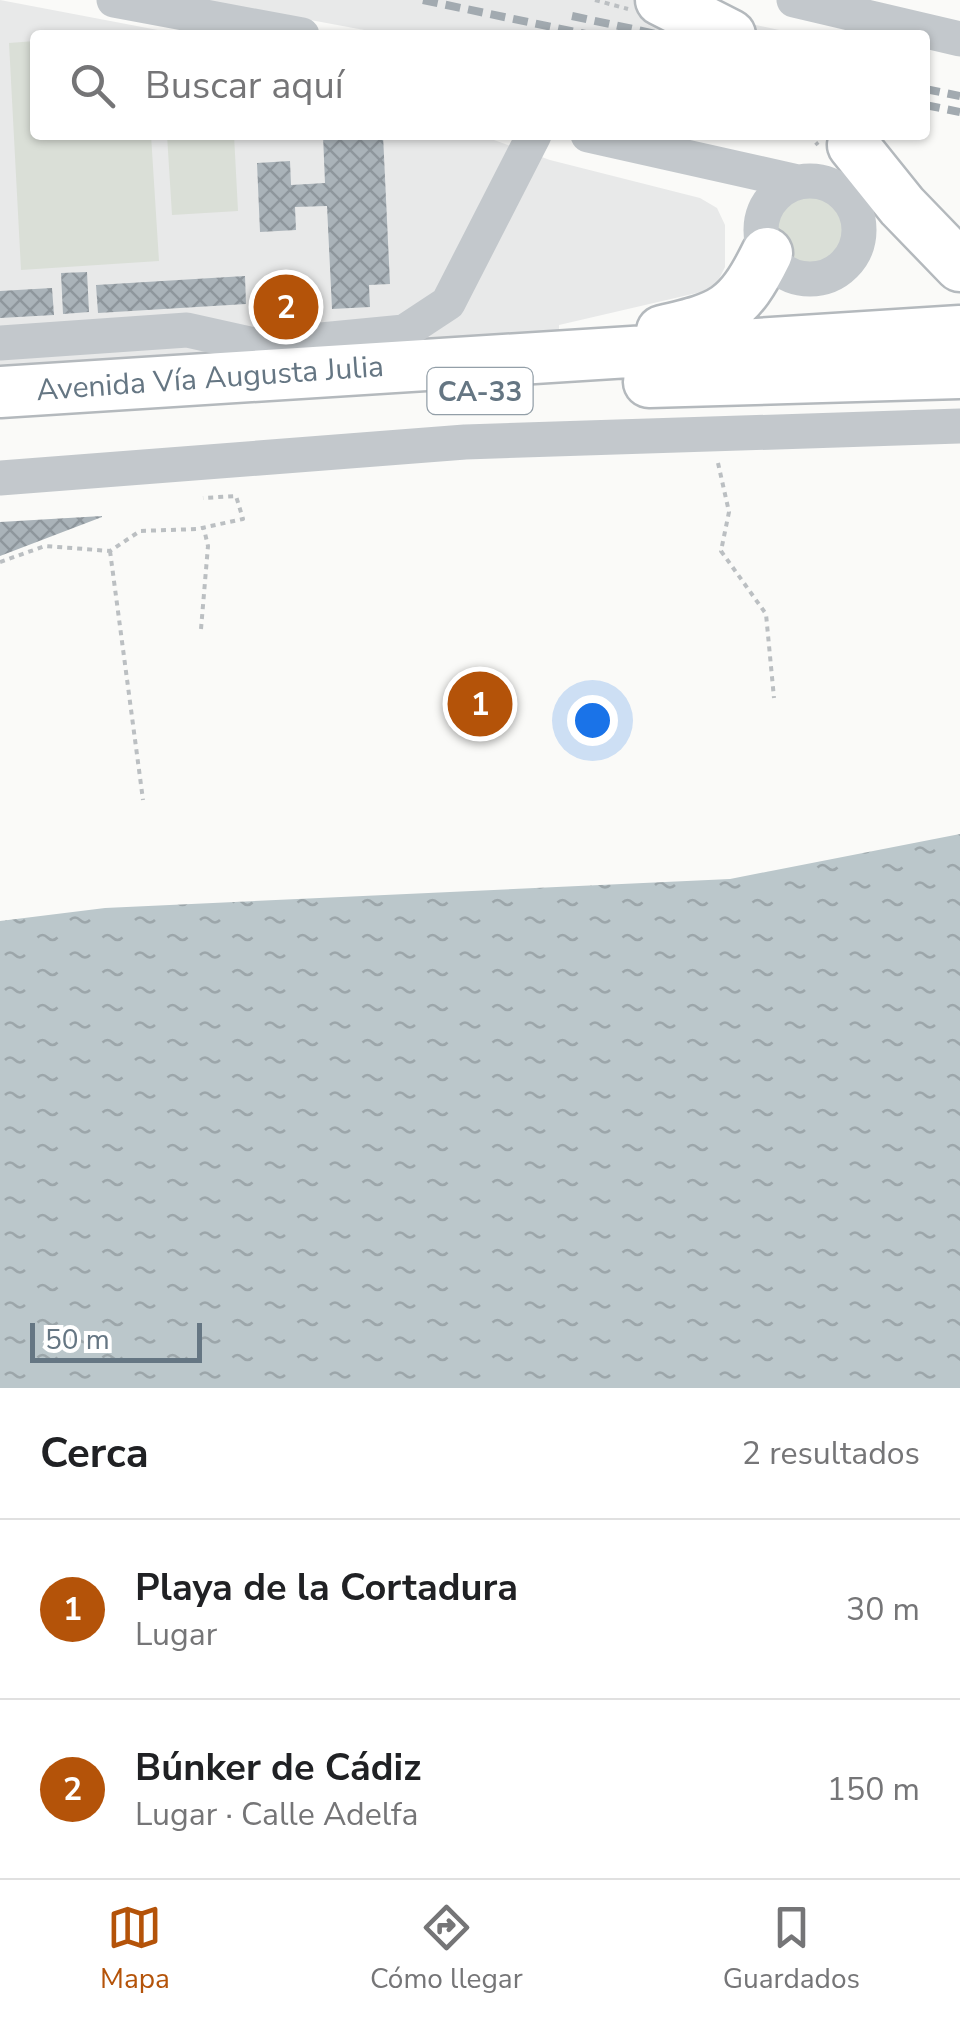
<!DOCTYPE html>
<html lang="es">
<head>
<meta charset="utf-8">
<style>
  body { margin:0; font-family:"Nunito Sans",sans-serif; background:#f2f2f2; color:#202124 }
  .scale { position:absolute; left:30px; bottom:25px; width:172px; box-sizing:border-box; padding-left:10px; border:5px solid #657683; border-top:0; font-size:28px; line-height:35px; white-space:nowrap; color:#657683; -webkit-text-stroke:8px #fff; paint-order:stroke }
  .you { position:absolute; left:592px; top:720px; width:35px; height:35px; margin:-25px; border:8px solid #fff; border-radius:50%; background:#1a73e8; box-shadow:0 0 0 15px #1a73e833 }
  .badge { display:grid; place-items:center; width:65px; height:65px; border-radius:50%; background:#b45309; color:#fff; font-size:32px; font-weight:700 }
  .pin { position:absolute; translate:-50% -50%; border:5px solid #fff; box-shadow:0 2px 10px #0006 }
  .list { margin:0; padding:0; list-style:none }
  h2 { display:flex; justify-content:space-between; align-items:center; height:130px; margin:0; padding:0 40px; font-size:42px }
  h2 small { font-size:32px; font-weight:400; color:#757577 }
  .list li { display:grid; grid-template-columns:65px 1fr auto; gap:30px; align-items:center; box-sizing:border-box; height:180px; padding:0 40px; border-top:2px solid #e0e0e0 }
  .list b { display:block; font-size:38px; white-space:nowrap }
  .list p { margin:0; font-size:32px; white-space:nowrap; color:#757577 }
  .list em { font-size:32px; font-style:normal; color:#757577 }
  .icon { flex:none; width:55px; height:55px; fill:none; stroke:currentColor; stroke-width:2; stroke-linecap:round; stroke-linejoin:round }
  .map { position:relative; flex:none; width:960px; height:1388px; overflow:hidden }
  .search { position:absolute; background:#fff; box-shadow:0 2px 8px #0004; left:30px; right:30px; top:30px; height:110px; display:flex; align-items:center; gap:25px; box-sizing:border-box; padding:0 35px; border-radius:10px; color:#757577; font-size:38px }
  .sheet { height:490px; background:#fff }
  nav { display:flex; justify-content:space-around; align-items:center; box-sizing:border-box; height:140px; border-top:2px solid #e0e0e0; background:#fff; font-size:28px; color:#757577 }
  nav a { display:grid; justify-items:center; gap:5px }
  nav .on { color:#b45309 }
  .map>svg:first-child { display:block }
</style>
</head>
<body>
<div class="map">
<svg width="960" height="1388" viewBox="0 0 960 1388">
  <defs>
    <pattern id="water-ripples" width="26" height="14" patternUnits="userSpaceOnUse" patternTransform="scale(2.5)"><rect width="26" height="14" fill="#bbc7cb"/><path d="M2 4q2-2 4 0t4 0M15 11q2-2 4 0t4 0" fill="none" stroke="#9ca6aa"/></pattern>
    <pattern id="building-cross-hatch" width="8" height="8" patternUnits="userSpaceOnUse" patternTransform="scale(2.5)"><rect width="8" height="8" fill="#aab3b9"/><path d="M0 0l8 8M0 8l8-8" fill="none" stroke="#8e969c"/></pattern>
  </defs>
  <rect width="100%" height="100%" fill="#fafaf8"/>
  <path fill="#e8e9e9" d="M0 0 184 35H35V135H480L550 160 700 198 717 208 725 225V267L717 283 701 292 559 325V340L0 375Z
    M203 0H642L802 35H391Z"/>
  <path fill="#dadfd7" d="M35 41V135H151L159 261 21 270 9 43Z
    M167 135H234L238 211 172 215Z
    M772 230a37 37 0 1 1 74 0a37 37 0 1 1-74 0Z"/>
  <path fill="url(#water-ripples)" d="M960 834V1388H0V921L105 908 730 879Z"/>
  <path fill="url(#building-cross-hatch)" d="M323 135H383L390 284 369 285 370 307 332 309 327 206 295 207 296 230 260 232 257 163 290 161 291 185 325 183Z
    M87 272 89 312 63 314 61 273Z
    M245 276 246 304 98 313 96 285Z
    M301 279 311 287 306 318 295 322 288 316 285 329 250 334 266 311V298Z
    M52 288 54 315 0 318V291Z
    M102 516V517L0 556V522Z"/>
  <g fill="none" stroke-linecap="round" stroke-linejoin="round">
    <defs>
      <path id="highway" d="M661 0 730 35
        M853 145 902 206 960 266
        M662 331C723 317 738 312 767 253
        M649 382 960 373
        M0 392 960 331"/>
    </defs>
    <use href="#highway" stroke="#b4b9bd" stroke-width="55"/>
    <path stroke="#bbbfc2" stroke-width="4" stroke-dasharray="5 5" stroke-linecap="butt" d="M595 0 628 9
      M809 135 818 145
      M718 463 729 512 721 551 766 614 774 698
      M110 551 143 800
      M0 562 45 546 110 551 140 531 197 529 243 519 236 496 203 498
      M201 629 208 546 204 529"/>
    <path stroke="#c3c8cc" stroke-width="35" d="M114 0 302 35
      M794 0 960 39
      M588 135 798 182
      M761 230a49 49 0 1 1 98 0a49 49 0 1 1-98 0Z
      M0 343 187 330 259 346 404 332 448 303 534 135
      M0 478 465 442 960 426"/>
    <use href="#highway" stroke="#fff" stroke-width="50"/>
    <path stroke="#a2aab0" stroke-width="8" stroke-dasharray="15 8" stroke-linecap="butt" d="M423 0 590 35
      M572 16 661 35
      M925 89 960 96
      M925 105 960 112"/>
  </g>
  <g text-anchor="middle" stroke-width="10" stroke-linejoin="round" paint-order="stroke">
    <rect fill="#fff" stroke="#939fa8" stroke-width="2.5" x="427.5" y="368" width="105" height="46" rx="8"/>
    <g font-size="28" font-weight="bold" fill="#657683">
      <text x="480" y="401">CA-33</text>
    </g>
    <g font-size="30" fill="#657683" stroke="#fff">
      <text transform="translate(210 378) rotate(-4)" y="10">Avenida Vía Augusta Julia</text>
    </g>
  </g>
</svg>
<div class="scale">50 m</div>
<div class="you"></div>
<div class="pin badge" style="left:480px;top:704px">1</div>
<div class="pin badge" style="left:286px;top:307px">2</div>
<div class="search"><svg class="icon" aria-label="search" viewBox="0 0 24 24"><circle cx="10" cy="10" r="6"/><path d="M15 15l6 6"/></svg>Buscar aquí</div>
</div>
<section class="sheet">
<h2>Cerca<small>2 resultados</small></h2>
<ul class="list">
<li><span class="badge">1</span><div><b>Playa de la Cortadura</b><p>Lugar</p></div><em>30 m</em></li>
<li><span class="badge">2</span><div><b>Búnker de Cádiz</b><p>Lugar · Calle Adelfa</p></div><em>150 m</em></li>
</ul>
</section>
<nav>
<a class="on"><svg class="icon" aria-label="map" viewBox="0 0 24 24"><path d="M3 6l6-2 6 2 6-2v14l-6 2-6-2-6 2zM9 4v14M15 6v14"/></svg>Mapa</a>
<a><svg class="icon" aria-label="directions" viewBox="0 0 24 24"><path d="M12 3l9 9-9 9-9-9zM9 14v-3h6M13 9l2 2-2 2"/></svg>Cómo llegar</a>
<a><svg class="icon" aria-label="saved" viewBox="0 0 24 24"><path d="M7 4h10v16l-5-4-5 4z"/></svg>Guardados</a>
</nav>
</body>
</html>
